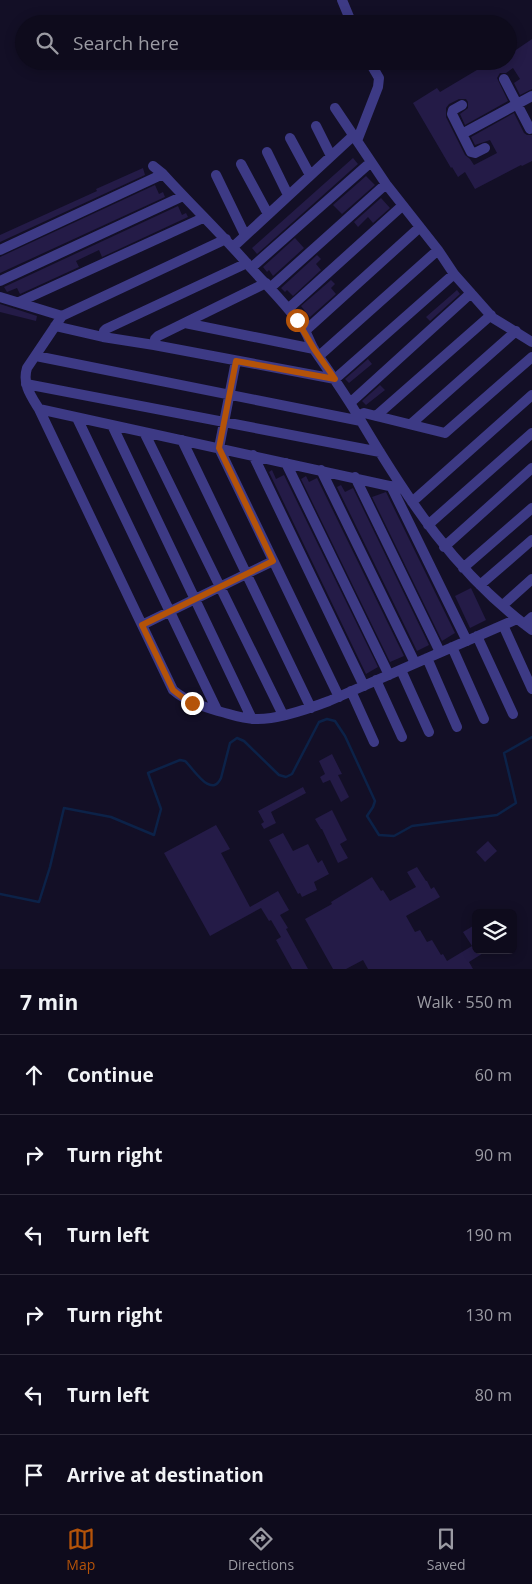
<!DOCTYPE html>
<html lang="en">
<head>
<meta charset="utf-8">
<style>
  body { margin:0; font-family:"Open Sans",sans-serif; background:#171425; color:#f1f3f6 }
  .controls { position:absolute; right:15px; bottom:15px; display:grid; overflow:hidden; border-radius:8px; box-shadow:0 2px 12px #0003 }
  .controls button { width:45px; height:45px; display:grid; place-items:center; padding:0; border:0; border-bottom:1px solid #2e2b3b; background:#0e0b1c; color:#f1f3f6; font:25px sans-serif }
  .stop { position:absolute; width:15px; height:15px; margin:-11px; border:4px solid #b45309; border-radius:50%; background:#fff }
  .stop.end { background:#b45309; border-color:#fff; box-shadow:0 1px 5px #0008 }
  .list { margin:0; padding:0; list-style:none }
  h2 { display:flex; justify-content:space-between; align-items:center; height:65px; margin:0; padding:0 20px; font-size:21px }
  h2 small { font-size:16px; font-weight:400; color:#9b9ba3 }
  .list li { display:grid; grid-template-columns:32px 1fr auto; gap:15px; align-items:center; box-sizing:border-box; height:80px; padding:0 20px; border-top:1px solid #2e2b3b }
  .list b { display:block; font-size:19px; white-space:nowrap }
  .list em { font-size:16px; font-style:normal; color:#9b9ba3 }
  .icon { flex:none; width:28px; height:28px; fill:none; stroke:currentColor; stroke-width:2; stroke-linecap:round; stroke-linejoin:round }
  .map { position:relative; flex:none; width:532px; height:969px; overflow:hidden }
  .search { position:absolute; background:#0e0b1c; box-shadow:0 2px 12px #0003; left:15px; right:15px; top:15px; height:55px; display:flex; align-items:center; gap:12px; box-sizing:border-box; padding:0 18px; border-radius:28px; color:#9b9ba3; font-size:19px }
  .sheet { height:545px; background:#0e0b1c }
  nav { display:flex; justify-content:space-around; align-items:center; box-sizing:border-box; height:70px; border-top:1px solid #2e2b3b; background:#0e0b1c; font-size:14px; color:#9b9ba3 }
  nav a { display:grid; justify-items:center; gap:2px }
  nav .on { color:#b45309 }
  .map>svg:first-child { display:block }
</style>
</head>
<body>
<div class="map">
<svg width="532" height="969" viewBox="0 0 532 969">
  <rect width="100%" height="100%" fill="#130f26"/>
  <g fill="none" stroke-linecap="round" stroke-linejoin="round">
    <path stroke="#0c2248" stroke-width="2.5" d="M0 894 39 902 50 867 64 808 111 817 154 835 161 809 148 773 180 760 185 761C194 769 211 799 221 778L230 743 237 738 244 741 279 775 286 777 292 774 319 722 327 719 335 721 345 736 375 801 373 807 367 816 379 835 394 836 412 826 497 815 516 803 504 753 532 737"/>
  </g>
  <path fill="#241b47" d="M532 39V89L520 95 514 83 520 79 513 68 506 73H500L497 78 508 101 465 125 460 114 468 108V102L466 99H459L449 104 446 108V117L465 155 470 159 474 165 497 153 490 140 475 145 471 137 514 113 524 133 527 135H532V161L522 166 521 165 475 189 465 172 458 177 452 167 451 168 413 103 437 88 440 92 492 61H508V45L513 52Z
    M353 158 358 164 257 254 252 248Z
    M143 168 145 175 0 242V235L97 191 96 189Z
    M366 176 375 185 342 214 333 205Z
    M155 185 159 194 163 192 165 197 0 273V257Z
    M381 198 390 208 373 223 368 217 358 227 354 222Z
    M178 206 182 215 186 213 188 217 102 257 99 250 76 261 79 267 20 294 17 288 7 292 4 287Z
    M295 238 304 248 273 276 269 270 267 272 263 267Z
    M317 255 321 259 316 264 321 270 293 296 287 290 285 292 281 288Z
    M331 280 335 284 331 288 336 294 310 317 301 306Z
    M457 290 460 294 430 321 426 317Z
    M0 304 37 316 36 321 0 312Z
    M368 359 372 364 349 383 345 379Z
    M380 385 385 390 366 405 362 401Z
    M272 470 276 479 284 475 378 667 366 674 269 472Z
    M306 476 309 482 317 478 404 656 390 662 301 479Z
    M341 485 345 492 353 488 429 645 417 651 337 487Z
    M386 492 455 633 442 641 372 497Z
    M471 588 486 620 470 628 455 596Z
    M332 754 342 774 338 775 349 797 341 802 330 780 323 783 320 777 325 774 319 761Z
    M303 787 306 793 271 812 276 823 264 829 261 824 264 822 258 811Z
    M332 810 347 840 340 844 348 858 338 863 322 829H321L315 819Z
    M216 825 230 849 221 853 250 907 278 891 289 910 280 915 288 928 286 929 308 969H292L276 940 281 937 271 920 269 921 261 908 210 936 164 853Z
    M283 833 293 851 308 844 318 863 322 860 329 874 314 882 317 890 302 897 300 893 298 894 269 840Z
    M488 841 497 851 485 862 476 852Z
    M417 867 426 881H427L431 889 434 887 440 897 406 916 415 932 420 930 427 942 432 940 441 955 443 954 447 961 472 946 463 932 473 926 476 931V950H488L469 962 473 969H368L363 960 346 969H333L305 919 332 904 331 902 372 877 381 891 383 890 390 901 416 887 407 872Z"/>
  <g fill="none" stroke-linecap="round" stroke-linejoin="round">
    <path stroke="#3d3a85" stroke-width="10" d="M342 0 352 24
      M504 79 530 129
      M462 105 453 110 452 114 471 152 475 153 485 148
      M335 108 386 184 438 250 454 274 493 318 532 342
      M316 126 331 156
      M462 134 532 96
      M290 138 310 175
      M357 141 378 87 379 78 369 61
      M267 152 288 195
      M241 164 268 214
      M153 166 163 174
      M216 175 245 235
      M233 247 354 135
      M0 250 163 174C192 206 223 235 251 268 269 288 290 308 305 331 309 338 311 345 315 351 331 374 347 397 361 421 408 500 456 574 532 630
      M251 268 371 162
      M0 281 183 196
      M266 283 158 336 155 339 154 345 335 379 454 274
      M270 288 386 184
      M0 297 62 316 27 368C22 384 31 396 39 409L173 690C186 701 201 706 218 711 230 714 242 719 255 719 277 720 308 709 329 701L517 619
      M19 302 203 218
      M288 309 402 206
      M62 316 226 239
      M185 323 314 349
      M55 326 103 337
      M305 331 420 227
      M154 345 103 337 104 331 106 329 247 263
      M36 356 361 421
      M319 356 438 250
      M236 361 219 448 339 697
      M26 384 380 452
      M350 403 471 293
      M39 409 403 489
      M358 416 364 413 445 433 532 357
      M376 416 491 315
      M77 418 217 710
      M411 424 516 331
      M112 425 252 719
      M144 432 283 715
      M182 440 311 708
      M253 455 364 686
      M286 463 389 675
      M321 470 415 663
      M355 477 440 652
      M391 486 467 641
      M412 502 532 395
      M428 525 532 433
      M444 547 532 468
      M463 568 532 508
      M480 585 532 540
      M503 605 532 579
      M524 624 532 617
      M142 625 273 561
      M503 625 532 689
      M477 636 513 714
      M452 647 484 719
      M427 658 457 727
      M401 670 429 732
      M376 680 402 737
      M351 691 374 742"/>
  </g>
  <g fill="none" stroke-linecap="round" stroke-linejoin="round">
    <path stroke="#b45309" stroke-width="6" d="M192 703 182 697 173 690 142 625 273 561 219 448 236 361 335 379 314 349 297 320"/>
  </g>
</svg>
<div class="controls">
<button><svg class="icon" aria-label="layers" viewBox="0 0 24 24"><path d="M12 4l9 5-9 5-9-5zM3 14l9 5 9-5"/></svg></button>
</div>
<div class="stop" style="left:297px;top:320px"></div>
<div class="stop end" style="left:192px;top:703px"></div>
<div class="search"><svg class="icon" aria-label="search" viewBox="0 0 24 24"><circle cx="10" cy="10" r="6"/><path d="M15 15l6 6"/></svg>Search here</div>
</div>
<section class="sheet">
<h2>7 min<small>Walk · 550 m</small></h2>
<ul class="list">
<li><svg class="icon" aria-label="ahead" viewBox="0 0 24 24"><path d="M12 20V5M6 11l6-6 6 6"/></svg><div><b>Continue</b></div><em>60 m</em></li>
<li><svg class="icon" aria-label="right" viewBox="0 0 24 24"><path d="M7 20v-9h11M14 6l5 5-5 5"/></svg><div><b>Turn right</b></div><em>90 m</em></li>
<li><svg class="icon" aria-label="left" viewBox="0 0 24 24"><path d="M17 20v-9H6M10 6l-5 5 5 5"/></svg><div><b>Turn left</b></div><em>190 m</em></li>
<li><svg class="icon" aria-label="right" viewBox="0 0 24 24"><path d="M7 20v-9h11M14 6l5 5-5 5"/></svg><div><b>Turn right</b></div><em>130 m</em></li>
<li><svg class="icon" aria-label="left" viewBox="0 0 24 24"><path d="M17 20v-9H6M10 6l-5 5 5 5"/></svg><div><b>Turn left</b></div><em>80 m</em></li>
<li><svg class="icon" aria-label="arrive" viewBox="0 0 24 24"><path d="M6 21V4h12l-3 4 3 4H6"/></svg><div><b>Arrive at destination</b></div></li>
</ul>
</section>
<nav>
<a class="on"><svg class="icon" aria-label="map" viewBox="0 0 24 24"><path d="M3 6l6-2 6 2 6-2v14l-6 2-6-2-6 2zM9 4v14M15 6v14"/></svg>Map</a>
<a><svg class="icon" aria-label="directions" viewBox="0 0 24 24"><path d="M12 3l9 9-9 9-9-9zM9 14v-3h6M13 9l2 2-2 2"/></svg>Directions</a>
<a><svg class="icon" aria-label="saved" viewBox="0 0 24 24"><path d="M7 4h10v16l-5-4-5 4z"/></svg>Saved</a>
</nav>
</body>
</html>
